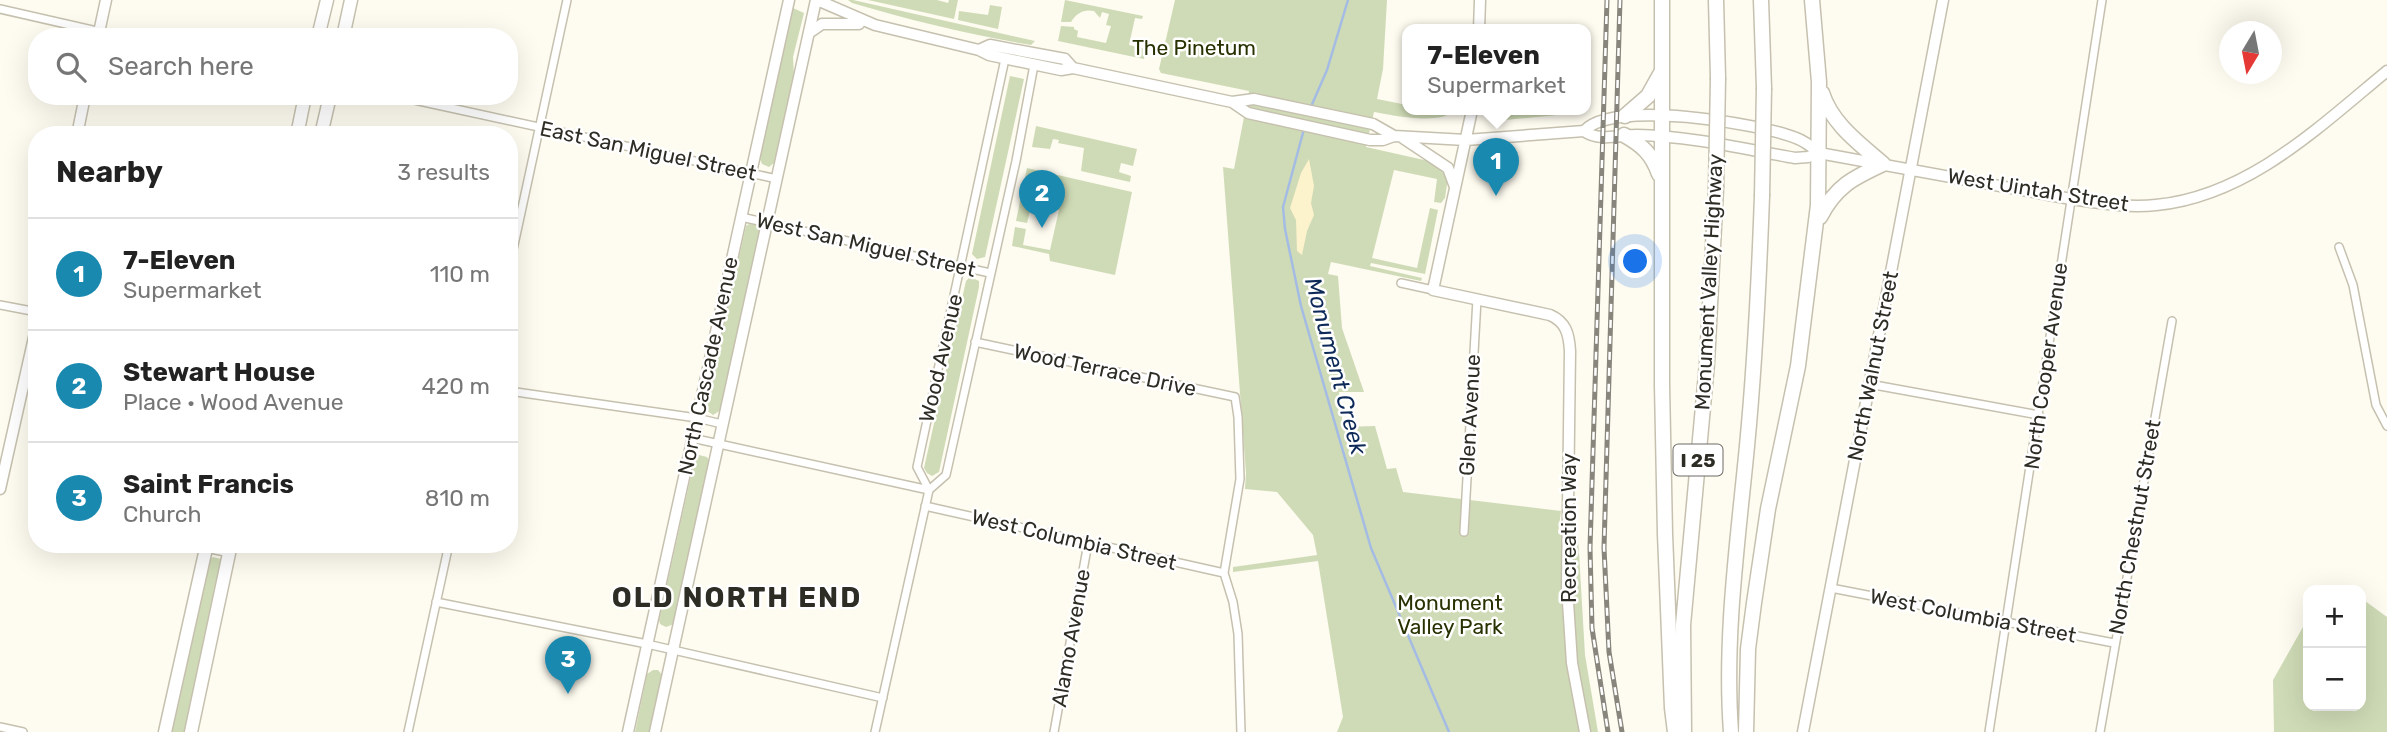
<!DOCTYPE html>
<html lang="en">
<head>
<meta charset="utf-8">
<style>
  body { margin:0; font-family:Rubik,sans-serif; background:#f2f2f2; color:#222 }
  .controls { position:absolute; right:21px; bottom:21px; display:grid; overflow:hidden; border-radius:14px; box-shadow:0 7px 28px #0002 }
  .controls button { width:63px; height:63px; display:grid; place-items:center; padding:0; border:0; border-bottom:2px solid #e0e0e0; background:#fff; color:#222; font:35px sans-serif }
  .compass { position:absolute; left:2219px; top:21px; width:63px; height:63px; border-radius:50%; background:#fff; box-shadow:0 7px 28px #0002; rotate:190deg }
  .you { position:absolute; left:1636px; top:262px; width:24px; height:24px; margin:-18px; border:5px solid #fff; border-radius:50%; background:#1a73e8; box-shadow:0 0 0 10px #1a73e833 }
  .badge { display:grid; place-items:center; width:46px; height:46px; border-radius:50%; background:#1989af; color:#fff; font-size:23px; font-weight:700 }
  .pin { position:absolute; translate:-50% -58px; filter:drop-shadow(0 2px 4px #0008) }
  .pin::after { content:''; position:absolute; top:37px; width:24px; height:21px; background:inherit; clip-path:polygon(0 0,100% 0,50% 100%) }
  .popup { position:absolute; left:1402px; top:24px; width:189px; height:91px; box-sizing:border-box; display:grid; place-content:center; border-radius:14px; background:#fff; filter:drop-shadow(0 2px 5px #0005); font-size:23px; white-space:nowrap; color:#767676 }
  .popup b { font-size:26px; color:#222 }
  .popup::after { content:''; position:absolute; left:50%; top:100%; margin-left:-14px; border:14px solid transparent; border-top-color:#fff }
  .list { margin:0; padding:0; list-style:none }
  h2 { display:flex; justify-content:space-between; align-items:center; height:91px; margin:0; padding:0 28px; font-size:30px }
  h2 small { font-size:23px; font-weight:400; color:#767676 }
  .list li { display:grid; grid-template-columns:46px 1fr auto; gap:21px; align-items:center; box-sizing:border-box; height:112px; padding:0 28px; border-top:2px solid #e0e0e0 }
  .list b { display:block; font-size:26px; white-space:nowrap }
  .list p { margin:0; font-size:23px; white-space:nowrap; color:#767676 }
  .list em { font-size:23px; font-style:normal; color:#767676 }
  .icon { flex:none; width:38px; height:38px; fill:none; stroke:currentColor; stroke-width:2; stroke-linecap:round; stroke-linejoin:round }
  .map { position:relative; flex:none; width:2387px; height:732px; overflow:hidden }
  .search { position:absolute; background:#fff; box-shadow:0 7px 28px #0002; left:28px; top:28px; width:490px; height:77px; display:flex; align-items:center; gap:18px; box-sizing:border-box; padding:0 24px; border-radius:28px; color:#767676; font-size:26px }
  .panel { position:absolute; background:#fff; box-shadow:0 7px 28px #0002; left:28px; top:126px; width:490px; height:427px; border-radius:28px }
  .map>svg:first-child { display:block }
</style>
</head>
<body>
<div class="map">
<svg width="2387" height="732" viewBox="0 0 2387 732">
  <rect width="100%" height="100%" fill="#fefbf0"/>
  <path fill="#cfdbb6" d="M848 0H853L1035 41 1031 45C970 35 910 20 852 3Z
    M868 0H937L948 3 949 0H958L954 19Z
    M1065 0 1143 16 1142 19 1135 18 1129 45 1146 49 1144 59 1058 41 1061 26 1074 27V29L1078 31 1077 37 1106 43 1111 26 1106 25 1109 14 1102 12 1100 18 1094 11C1083 9 1077 13 1071 22H1061Z
    M1175 0H1387L1383 69 1377 99 1407 105V110H1453C1443 126 1391 115 1374 112L1366 147 1433 162 1448 178 1445 198 1441 203 1434 202 1437 179 1394 170 1372 258 1417 268 1430 208 1438 210 1425 274 1371 263 1370 266 1422 278 1421 281 1331 262 1328 274 1338 276 1342 328 1364 392H1339L1343 427 1375 426 1387 469 1396 468 1403 492 1561 511 1558 533 1578 536 1585 655 1598 732H1337L1343 717 1318 561 1233 572V567L1317 555 1313 535 1277 492 1245 489 1246 473 1223 167 1234 169 1249 91 1161 73 1159 69Z
    M990 5 1002 7 998 29 958 20 959 11 988 15Z
    M793 8 804 13 793 57 794 77 775 162 769 167 762 164 760 159Z
    M1010 76 1024 79 985 257 977 259 972 254Z
    M1486 110H1557V115L1494 121Z
    M1036 126 1137 149 1133 166 1121 163 1119 172 1131 176 1130 182 1081 171 1084 148 1058 143 1059 140 1053 139 1050 149 1032 147Z
    M1027 168 1132 192 1115 275 1050 261 1049 254 1012 246 1015 227 1026 229 1023 245 1050 250 1059 210 1040 205 1038 212 1030 211 1027 223 1016 221Z
    M749 224 757 225 760 231 721 410 713 415 706 410V404L746 226Z
    M970 277 979 281V287L939 472 932 476 927 473 924 468 966 281Z
    M699 455 707 457 710 462 674 624 666 627 660 624 659 620 695 458Z
    M213 557 221 559 222 565 186 732H172L209 560Z
    M2361 598 2387 617V732H2274L2273 680 2308 618V706H2361Z
    M653 670H658L663 676 651 732H635L647 674Z"/>
  <path fill="#fcf2cc" d="M1309 159 1314 186 1311 203 1314 215 1307 231 1302 255 1297 251 1296 220 1290 208 1301 173Z"/>
  <g fill="none" stroke-linecap="round" stroke-linejoin="round">
    <path stroke="#a4bce4" stroke-width="2.5" d="M1310 109 1327 70 1348 0
      M1304 129 1283 207 1285 229 1301 306 1371 548 1449 732"/>
    <defs>
      <path id="street" d="M0 9 123 37
        M396 96 777 179
        M741 217 990 273
        M2339 247 2353 285 2376 405 2387 426
        M509 268 567 0
        M1401 283 1433 290
        M0 305 37 312
        M975 342 1235 397 1238 417 1240 479 1224 573 1233 602 1238 634 1241 732
        M1869 384 2039 415
        M509 391 697 418 722 424
        M692 438 929 490
        M929 490 917 467 1005 59
        M925 506 1224 573
        M1464 532 1477 299
        M206 548 230 553
        M1831 588 2114 643
        M436 602 647 644 883 698
        M0 727 23 732
        M408 732 449 544
        M875 732 929 490 946 475 1016 161 1034 65
        M1054 732 1088 543
        M1989 732 2102 0
        M2100 732 2172 321"/>
      <path id="secondary" d="M817 0 875 25 979 50 989 55 1061 70 1073 68 1232 102 1248 113 1370 140H1383L1394 136 1466 140 1584 131C1599 142 1620 135 1637 135 1690 136 1744 149 1795 158L1808 157 1819 153
        M1479 30 1480 0
        M809 33 822 24H859
        M98 37 106 0
        M979 50 990 45 1038 54 1065 59 1073 68
        M1232 102 1254 99 1373 124 1394 136
        M1472 110 1433 290 1550 315C1566 322 1569 334 1570 351L1567 587 1572 663 1585 732
        M1584 131C1613 99 1758 123 1796 138 1805 141 1812 147 1819 153L2071 199C2099 203 2127 208 2156 205 2248 196 2319 127 2387 71
        M77 135 85 96
        M1403 138 1448 168 1455 187
        M0 489 37 324
        M628 732 789 0
        M655 732 816 0
        M1803 732 1943 0"/>
      <path id="primary" d="M318 37 327 0
        M343 37 351 0
        M297 135 305 96
        M321 135 330 96
        M165 732 207 544
        M191 732 231 544"/>
      <path id="highway" d="M1662 0V385L1665 534 1672 708 1675 732
        M1716 0 1718 78
        M1761 0 1764 88
        M1625 116 1648 96 1662 71
        M1624 135C1642 145 1652 154 1659 174
        M1820 217C1836 186 1853 178 1883 164 1859 143 1832 124 1822 93
        M1684 732 1683 625 1707 363 1716 188
        M1731 732C1724 637 1738 540 1747 446 1755 363 1759 280 1762 196
        M1746 732 1748 649 1754 603 1768 509 1798 366 1818 205 1819 82 1812 0"/>
    </defs>
    <use href="#street" stroke="#c6c1af" stroke-width="10"/>
    <use href="#secondary" stroke="#c6c1af" stroke-width="13"/>
    <use href="#primary" stroke="#c6c1af" stroke-width="15"/>
    <use href="#highway" stroke="#c6c1af" stroke-width="17"/>
    <use href="#street" stroke="#fff" stroke-width="7"/>
    <use href="#secondary" stroke="#fff" stroke-width="10"/>
    <use href="#primary" stroke="#fff" stroke-width="12"/>
    <use href="#highway" stroke="#fff" stroke-width="14"/>
    <defs>
      <path id="rail" d="M1607 0 1590 548 1592 628 1608 732
        M1620 0 1604 548 1609 652 1622 732"/>
    </defs>
    <use href="#rail" stroke="#87857c" stroke-width="5"/>
    <use href="#rail" stroke="#fff" stroke-width="2.5" stroke-dasharray="8" stroke-linecap="butt"/>
    <defs>
      <path id="highway-bridge" d="M1716 188 1718 78
        M1762 196 1764 88"/>
    </defs>
    <use href="#highway-bridge" stroke="#c6c1af" stroke-width="17" stroke-linecap="butt"/>
    <use href="#highway-bridge" stroke="#fff" stroke-width="14"/>
  </g>
  <g text-anchor="middle" stroke-width="5" stroke-linejoin="round" paint-order="stroke">
    <rect fill="#fff" stroke="#6c6b66" stroke-width="2" x="1673.5" y="444.5" width="49" height="31" rx="5"/>
    <g font-size="19" font-weight="bold" fill="#2d2c25">
      <text x="1698" y="467">I 25</text>
    </g>
    <g font-size="21" fill="#273200" stroke="#fff">
      <text x="1194" y="55">The Pinetum</text>
      <text x="1450" y="610">Monument<tspan x="1450" dy="24">Valley Park</tspan></text>
    </g>
    <g font-size="21" fill="#2d2c25" stroke="#fff">
      <text transform="translate(648 151) rotate(12)" y="7">East San Miguel Street</text>
      <text transform="translate(2038 190) rotate(9)" y="7">West Uintah Street</text>
      <text transform="translate(866 245) rotate(13)" y="7">West San Miguel Street</text>
      <text transform="translate(1709 282) rotate(-87)" y="7">Monument Valley Highway</text>
      <text transform="translate(941 358) rotate(-77)" y="7">Wood Avenue</text>
      <text transform="translate(708 366) rotate(-78)" y="7">North Cascade Avenue</text>
      <text transform="translate(1873 366) rotate(-79)" y="7">North Walnut Street</text>
      <text transform="translate(2046 366) rotate(-82)" y="7">North Cooper Avenue</text>
      <text transform="translate(1105 370) rotate(12)" y="7">Wood Terrace Drive</text>
      <text transform="translate(1470 415) rotate(-87)" y="7">Glen Avenue</text>
      <text transform="translate(2135 527) rotate(-80)" y="7">North Chestnut Street</text>
      <text transform="translate(1569 528) rotate(-90)" y="7">Recreation Way</text>
      <text transform="translate(1074 540) rotate(13)" y="7">West Columbia Street</text>
      <text transform="translate(1973 616) rotate(11)" y="7">West Columbia Street</text>
      <text transform="translate(1071 638) rotate(-80)" y="7">Alamo Avenue</text>
    </g>
    <g font-size="23" font-style="italic" fill="#0d2958" stroke="#fff">
      <text transform="translate(1336 366) rotate(75)" y="8">Monument Creek</text>
    </g>
    <g font-size="28" font-weight="bold" letter-spacing="2" fill="#2d2c25" stroke="#fff">
      <text x="737" y="607">OLD NORTH END</text>
    </g>
  </g>
</svg>
<div class="controls">
<button>+</button>
<button>−</button>
</div>
<svg class="compass" viewBox="-18 -18 36 36"><path d="M0-13l5 13h-10z" fill="#e53935"/><path d="M0 13l5-13h-10z" fill="#767676"/></svg>
<div class="you"></div>
<div class="pin badge" style="left:1496px;top:196px">1</div>
<div class="popup"><b>7-Eleven</b>Supermarket</div>
<div class="pin badge" style="left:1042px;top:228px">2</div>
<div class="pin badge" style="left:568px;top:694px">3</div>
<div class="search"><svg class="icon" aria-label="search" viewBox="0 0 24 24"><circle cx="10" cy="10" r="6"/><path d="M15 15l6 6"/></svg>Search here</div>
<section class="panel">
<h2>Nearby<small>3 results</small></h2>
<ul class="list">
<li><span class="badge">1</span><div><b>7-Eleven</b><p>Supermarket</p></div><em>110 m</em></li>
<li><span class="badge">2</span><div><b>Stewart House</b><p>Place · Wood Avenue</p></div><em>420 m</em></li>
<li><span class="badge">3</span><div><b>Saint Francis</b><p>Church</p></div><em>810 m</em></li>
</ul>
</section>
</div>
</body>
</html>
